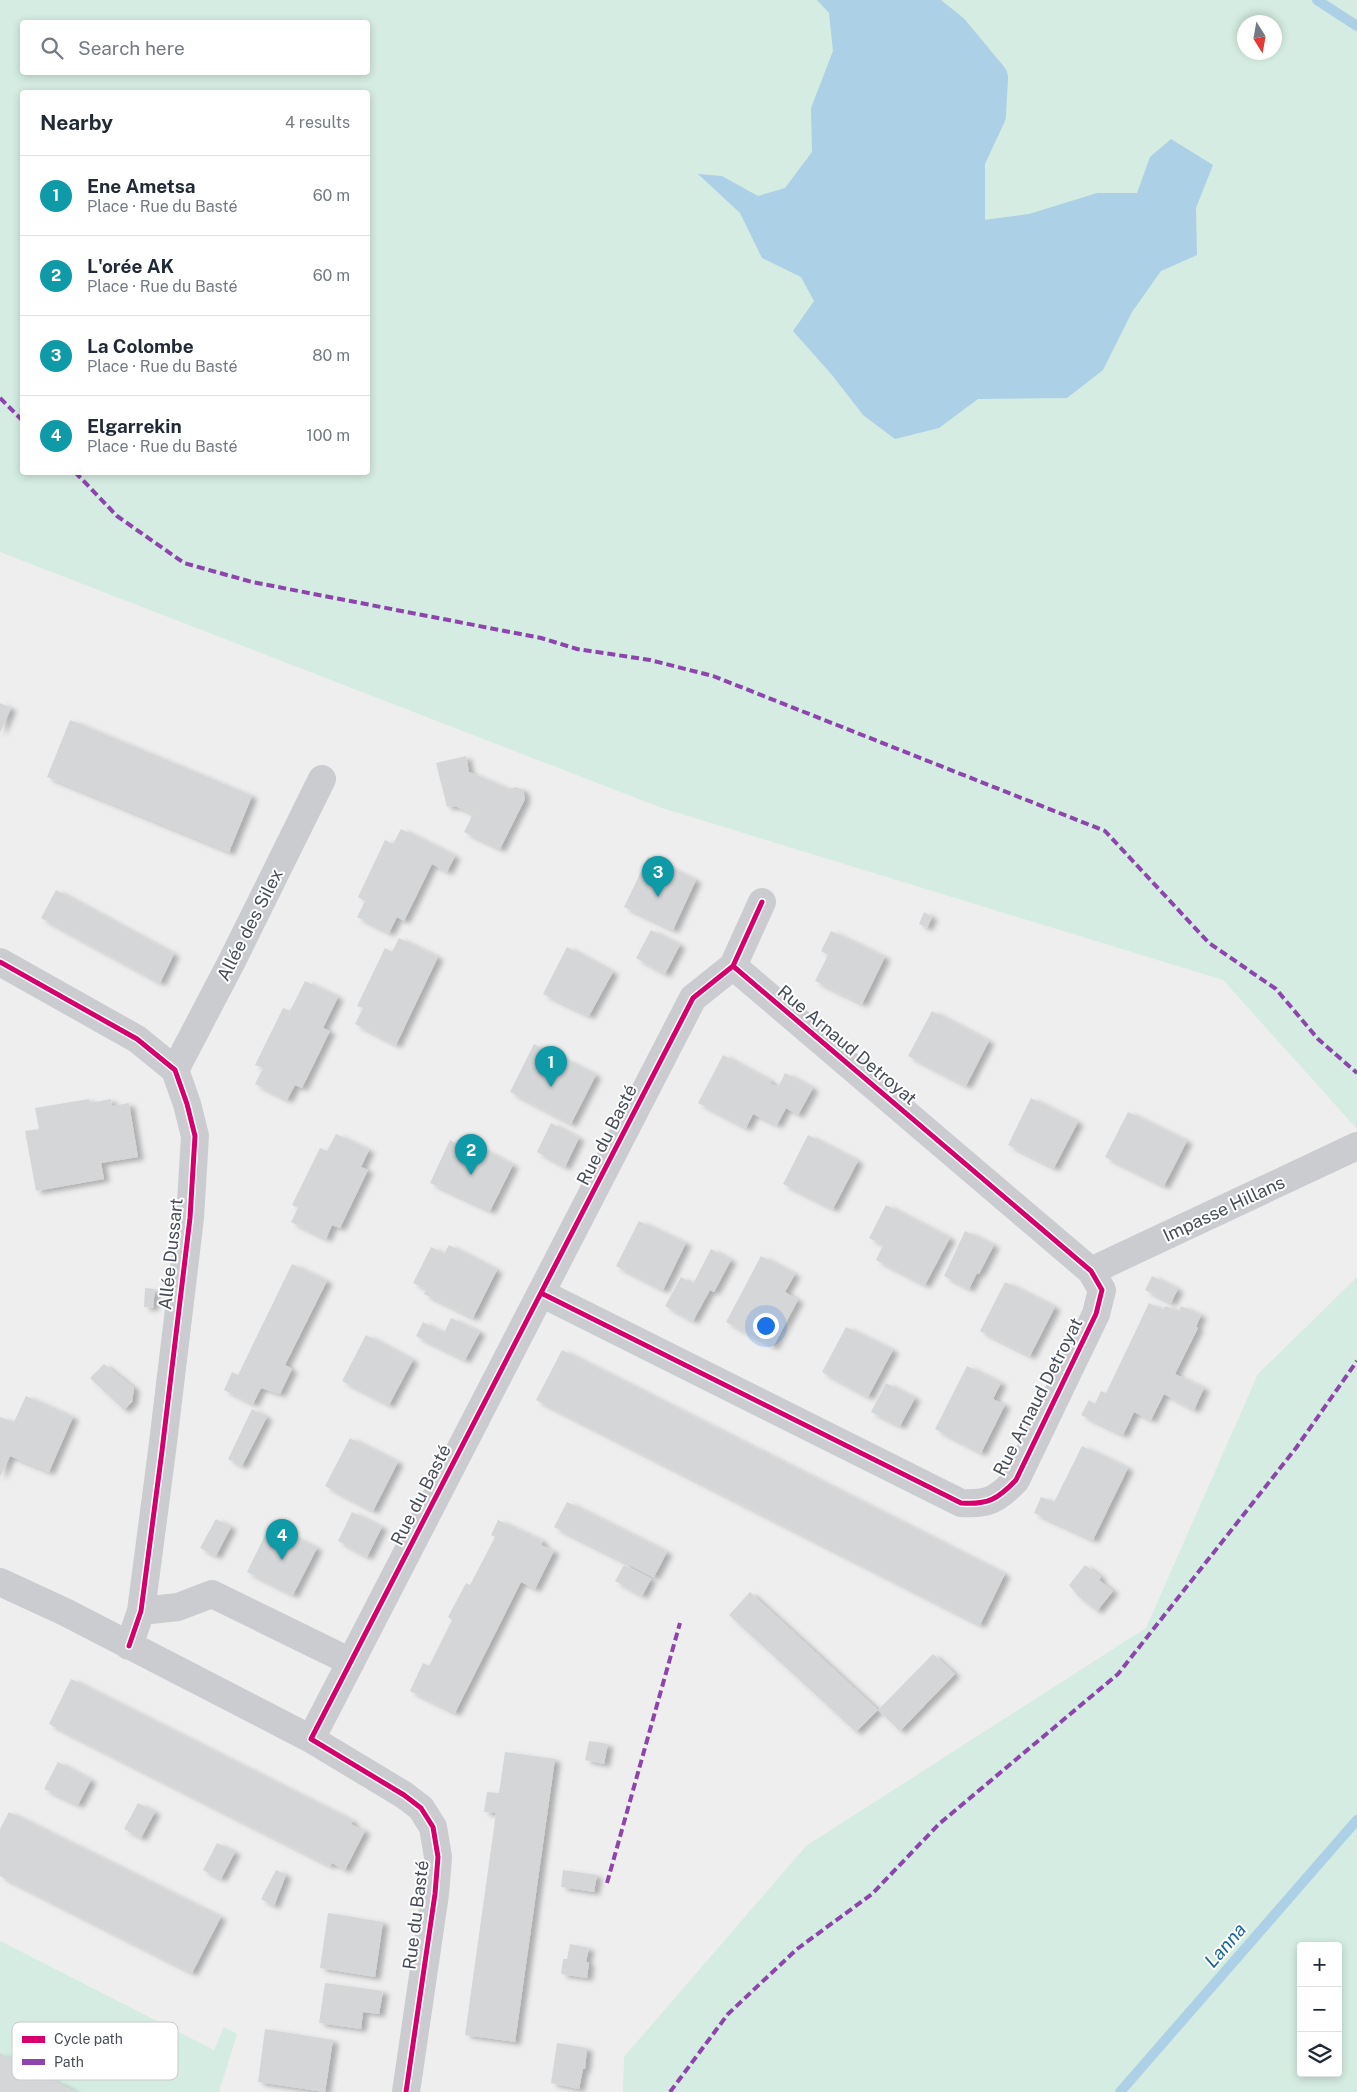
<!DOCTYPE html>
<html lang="en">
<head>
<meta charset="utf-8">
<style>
  body { margin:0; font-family:"Public Sans",sans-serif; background:#f2f2f3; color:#1f2937 }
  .controls { position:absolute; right:15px; bottom:15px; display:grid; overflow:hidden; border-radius:5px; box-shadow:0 2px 8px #0003 }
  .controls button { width:45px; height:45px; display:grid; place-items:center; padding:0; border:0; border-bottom:1px solid #e0e1e3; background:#fff; color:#1f2937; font:25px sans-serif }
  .compass { position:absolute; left:1237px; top:15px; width:45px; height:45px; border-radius:50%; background:#fff; box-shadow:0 2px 8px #0003; rotate:169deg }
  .you { position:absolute; left:765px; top:1325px; width:18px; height:18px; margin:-12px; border:4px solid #fff; border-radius:50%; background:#1a73e8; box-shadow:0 0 0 8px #1a73e833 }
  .badge { display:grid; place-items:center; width:32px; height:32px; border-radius:50%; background:#0b8043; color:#fff; font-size:16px; font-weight:700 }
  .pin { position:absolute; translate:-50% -41px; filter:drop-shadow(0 1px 2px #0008) }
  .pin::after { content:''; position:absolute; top:26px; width:18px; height:15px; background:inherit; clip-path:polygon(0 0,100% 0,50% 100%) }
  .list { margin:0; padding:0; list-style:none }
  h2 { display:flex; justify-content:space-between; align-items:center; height:65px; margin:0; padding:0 20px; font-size:21px }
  h2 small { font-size:16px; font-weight:400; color:#747a83 }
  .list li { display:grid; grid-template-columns:32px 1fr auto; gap:15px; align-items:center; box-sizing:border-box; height:80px; padding:0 20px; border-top:1px solid #e0e1e3 }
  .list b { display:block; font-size:19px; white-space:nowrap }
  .list p { margin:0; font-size:16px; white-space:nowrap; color:#747a83 }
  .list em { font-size:16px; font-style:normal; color:#747a83 }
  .icon { flex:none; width:28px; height:28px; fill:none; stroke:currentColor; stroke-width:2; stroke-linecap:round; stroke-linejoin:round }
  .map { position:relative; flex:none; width:1357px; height:2092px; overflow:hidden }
  .search { position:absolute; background:#fff; box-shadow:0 2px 8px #0003; left:20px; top:20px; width:350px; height:55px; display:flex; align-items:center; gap:12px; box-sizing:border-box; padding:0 18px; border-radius:5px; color:#747a83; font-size:19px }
  .panel { position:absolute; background:#fff; box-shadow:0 2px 8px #0003; left:20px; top:90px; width:350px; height:385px; border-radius:5px }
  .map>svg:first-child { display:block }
</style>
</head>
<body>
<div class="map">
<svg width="1357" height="2092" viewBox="0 0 1357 2092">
  <defs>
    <filter id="shadow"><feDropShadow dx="5.5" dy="3" stdDeviation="2.5" flood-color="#0004"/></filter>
  </defs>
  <rect width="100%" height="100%" fill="#eee"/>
  <path fill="#d4ece1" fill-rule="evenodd" d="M0 0H1357V1129L1223 980 662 808 0 552ZM22 22H368V72H22ZM1244 22H1274V52H1244ZM22 92H368V472H22Z
    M1357 1277V2092H623L624 2057 806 1846 1146 1628 1258 1374ZM1301 1946H1338V2073H1301Z
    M0 1941 214 2050 224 2027 237 2034 219 2092H75L0 2054Z"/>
  <path fill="#acd0e6" d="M817 0H912L951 31 990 78 988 115 967 160 968 222 1029 214 1097 193H1137L1150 157 1171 139 1213 165 1196 208 1197 255 1161 271 1132 312 1103 370 1067 398 978 399 939 428 895 439 863 415 832 375 793 331 814 301 801 277 762 258 740 213 698 174 722 176 758 196 785 188 812 152 811 108 833 51 829 13Z"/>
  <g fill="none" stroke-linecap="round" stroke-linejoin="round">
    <path stroke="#acd0e6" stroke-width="10" d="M1317 0 1357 26
      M1120 2092 1357 1820"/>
    <path stroke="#acd0e6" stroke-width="36" d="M912 0 951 31 990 78 988 115 967 160V222"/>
  </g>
  <path fill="#d5d6d8" filter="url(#shadow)" d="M0 703 11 708 0 733Z
    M70 720 252 796 229 852 47 777Z
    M466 756 469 772 509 789 516 787 523 790 525 799 500 849 464 832 473 814 455 806 447 807 436 763Z
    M401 829 455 856 447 872 432 864 404 921 397 917 389 933 357 917 365 901 358 897 385 840 393 844Z
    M648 857 696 880 673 930 624 907Z
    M56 890 174 954 160 983 41 918Z
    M924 912 932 917 927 928 919 924Z
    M651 930 680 945 665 974 636 958Z
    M831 931 885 957 862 1004 815 981 828 955 821 951Z
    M399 938 438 957 396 1045 355 1024 363 1008 357 1006 385 948 392 952Z
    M567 947 613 972 589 1016 543 994Z
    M305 981 338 997 323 1028 330 1031 302 1088 295 1085 287 1100 255 1084 263 1068 255 1065 283 1008 290 1011Z
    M932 1011 989 1041 966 1086 908 1056Z
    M534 1044 596 1075 571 1124 510 1092Z
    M723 1055 771 1081 770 1083 778 1087 785 1073 813 1088 798 1115 786 1108 777 1125 753 1114 746 1128 698 1103Z
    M1031 1098 1078 1122 1054 1168 1008 1145Z
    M89 1099 90 1103 111 1099 112 1106 129 1103 138 1157 101 1163 104 1179 36 1191 25 1131 39 1129 35 1108Z
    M1128 1112 1187 1141 1164 1186 1105 1157Z
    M551 1123 579 1138 565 1167 537 1152Z
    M336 1134 369 1150 361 1167 368 1170 340 1228 332 1225 326 1239 291 1222 298 1208 292 1205 320 1148 327 1151Z
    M808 1135 858 1161 833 1209 783 1184Z
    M450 1140 464 1148 467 1141 513 1165 490 1211 430 1183Z
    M886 1205 950 1238 925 1285 876 1260 883 1245 869 1238Z
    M639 1221 686 1243 663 1290 616 1266Z
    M965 1231 994 1245 979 1274 977 1273 969 1289 944 1276Z
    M449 1245 497 1270 473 1318 424 1294 426 1289 413 1283 431 1247 444 1254Z
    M711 1249 731 1260 714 1292 710 1290 693 1321 665 1306 681 1277 693 1284Z
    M761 1256 795 1274 785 1292 798 1300 773 1347 726 1322Z
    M292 1264 327 1281 285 1365 292 1369 280 1394 261 1388 253 1404 224 1390 232 1372 238 1375Z
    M1152 1276 1178 1289 1171 1303 1145 1290Z
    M1005 1282 1055 1307 1030 1356 980 1331Z
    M145 1288 155 1289 153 1308 144 1307Z
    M1149 1303 1163 1310 1165 1306 1179 1311 1181 1306 1201 1315 1196 1327 1198 1328 1175 1374 1204 1388 1194 1410 1164 1394 1151 1420 1134 1412 1123 1435 1081 1415 1089 1400 1095 1404 1101 1391 1106 1393Z
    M451 1318 480 1332 465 1360 416 1336 423 1322 444 1333Z
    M846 1327 893 1350 868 1397 822 1372Z
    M366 1335 413 1360 389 1405 342 1381Z
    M562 1350 1005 1574 980 1625 536 1400Z
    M104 1364 134 1388 132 1402 124 1410 90 1378Z
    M967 1366 1001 1383 993 1399 1005 1405 981 1453 935 1429Z
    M886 1383 915 1398 900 1426 871 1412Z
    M26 1396 73 1417 49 1472 10 1456 0 1477V1417L14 1422Z
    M252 1409 267 1417 242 1466 228 1459Z
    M350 1438 398 1462 373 1511 325 1486Z
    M1082 1446 1128 1468 1093 1540 1034 1513 1041 1497 1054 1502Z
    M567 1502 667 1552 654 1577 554 1527Z
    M352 1512 382 1527 367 1557 338 1541Z
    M216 1519 231 1527 216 1556 200 1548Z
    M498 1520 543 1541 541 1545 554 1551 535 1589 521 1582 455 1713 410 1691 423 1663 429 1666 452 1620 448 1617 466 1583 470 1585 495 1537 491 1535Z
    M270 1525 317 1548 293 1595 247 1572Z
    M624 1565 651 1579 642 1596 615 1581Z
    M1085 1565 1101 1577 1099 1580 1113 1591 1097 1611 1078 1596 1069 1585Z
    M750 1592 878 1710 933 1654 955 1674 900 1731 878 1710 856 1732 729 1615Z
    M71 1679 353 1821 351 1824 365 1831 345 1870 332 1863 330 1866 49 1724Z
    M589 1741 608 1744 604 1764 585 1760Z
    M505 1752 555 1759 515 2042 465 2035 496 1813 484 1812 487 1792 499 1793Z
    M58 1762 91 1780 78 1805 44 1789Z
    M138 1803 155 1812 141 1838 124 1829Z
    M9 1812 221 1917 192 1973 0 1876V1829Z
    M217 1843 235 1852 221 1879 203 1870Z
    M276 1870 286 1875 274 1906 261 1899Z
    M563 1870 597 1875 594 1892 561 1887Z
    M328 1913 383 1922 375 1977 320 1968Z
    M570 1944 589 1948 586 1962H589L587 1978 561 1974 563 1959H567Z
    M325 1983 383 1991 379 2014 363 2012 361 2029 319 2023Z
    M265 2029 333 2040 325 2092 258 2082Z
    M557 2043 587 2048 585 2069H583L579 2089 551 2083Z
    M0 2053 11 2059 76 2092H0Z"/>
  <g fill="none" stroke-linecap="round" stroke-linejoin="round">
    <path stroke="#cacccf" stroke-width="28" d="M0 962 137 1039 175 1070 187 1104 195 1136 190 1218 162 1451 141 1611 129 1646
      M175 1070 232 961 322 779
      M1091 1271 1357 1146
      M541 1293 961 1503C988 1505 998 1499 1016 1480L1096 1314 1102 1290 1091 1271 733 966
      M0 1582 65 1612 311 1739
      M141 1611 178 1607 212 1594 351 1662
      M406 2092 435 1894 438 1857 433 1827 421 1808 404 1795 311 1739 693 998 733 966 762 902"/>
    <path stroke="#8e44ad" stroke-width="4" stroke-dasharray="8 4" stroke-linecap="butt" d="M0 398 22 420
      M75 472 117 516 184 563 252 582 541 638 577 649 650 660 713 676 1105 831 1209 943 1276 989 1318 1039 1357 1073
      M607 1883 680 1623
      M670 2092 728 2014 797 1949 872 1894 939 1824 1118 1674 1296 1448 1357 1361"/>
    <defs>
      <path id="cycleway" d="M0 962 137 1039 175 1070 187 1104 195 1136 190 1218 162 1451 141 1611 129 1646
        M541 1293 961 1503C988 1505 998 1499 1016 1480L1096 1314 1102 1290 1091 1271 733 966
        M406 2092 435 1894 438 1857 433 1827 421 1808 404 1795 311 1739 693 998 733 966 762 902"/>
    </defs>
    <use href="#cycleway" stroke="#fff" stroke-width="8"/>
    <use href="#cycleway" stroke="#d6006c" stroke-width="5"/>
  </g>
  <g text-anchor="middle" stroke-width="4" stroke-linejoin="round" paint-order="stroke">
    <g font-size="18" fill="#474d58" stroke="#fff">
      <text transform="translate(250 925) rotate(-63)" y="6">Allée des Silex</text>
      <text transform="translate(847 1045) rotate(40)" y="6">Rue Arnaud Detroyat</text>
      <text transform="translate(607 1135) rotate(-63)" y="6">Rue du Basté</text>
      <text transform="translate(1224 1209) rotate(-25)" y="6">Impasse Hillans</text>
      <text transform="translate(171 1254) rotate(-84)" y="6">Allée Dussart</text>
      <text transform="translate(1038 1397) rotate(-63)" y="6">Rue Arnaud Detroyat</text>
      <text transform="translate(421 1495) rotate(-63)" y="6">Rue du Basté</text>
      <text transform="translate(416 1915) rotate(-83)" y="6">Rue du Basté</text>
    </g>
    <g font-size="19" font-style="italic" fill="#1a6898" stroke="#fff">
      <text transform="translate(1225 1945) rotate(-49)" y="7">Lanna</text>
    </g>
  </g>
  <rect x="12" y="2022" width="166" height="58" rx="8" fill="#fff" stroke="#c8cacd" stroke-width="1"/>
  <rect x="22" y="2036" width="23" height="7" fill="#d6006c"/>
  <rect x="22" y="2059" width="23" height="6" fill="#8e44ad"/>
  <g font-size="14" fill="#474d58">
    <text x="54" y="2044">Cycle path</text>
    <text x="54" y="2067">Path</text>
  </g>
</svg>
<div class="controls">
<button>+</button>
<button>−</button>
<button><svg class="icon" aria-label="layers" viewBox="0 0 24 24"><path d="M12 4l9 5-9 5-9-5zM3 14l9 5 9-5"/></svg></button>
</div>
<svg class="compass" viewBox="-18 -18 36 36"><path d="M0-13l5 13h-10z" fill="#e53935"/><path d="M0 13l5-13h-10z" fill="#747a83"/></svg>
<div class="you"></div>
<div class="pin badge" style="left:551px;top:1087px;background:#0f9aa8">1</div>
<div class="pin badge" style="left:471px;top:1175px;background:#0f9aa8">2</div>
<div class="pin badge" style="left:658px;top:897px;background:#0f9aa8">3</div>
<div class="pin badge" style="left:282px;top:1560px;background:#0f9aa8">4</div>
<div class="search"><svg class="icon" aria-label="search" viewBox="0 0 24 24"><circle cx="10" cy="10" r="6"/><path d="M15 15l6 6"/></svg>Search here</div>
<section class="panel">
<h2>Nearby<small>4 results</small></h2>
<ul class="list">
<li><span class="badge" style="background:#0f9aa8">1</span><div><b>Ene Ametsa</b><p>Place · Rue du Basté</p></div><em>60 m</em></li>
<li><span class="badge" style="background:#0f9aa8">2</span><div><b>L'orée AK</b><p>Place · Rue du Basté</p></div><em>60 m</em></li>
<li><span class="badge" style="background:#0f9aa8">3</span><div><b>La Colombe</b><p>Place · Rue du Basté</p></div><em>80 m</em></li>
<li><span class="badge" style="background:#0f9aa8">4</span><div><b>Elgarrekin</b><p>Place · Rue du Basté</p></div><em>100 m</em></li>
</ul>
</section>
</div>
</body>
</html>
